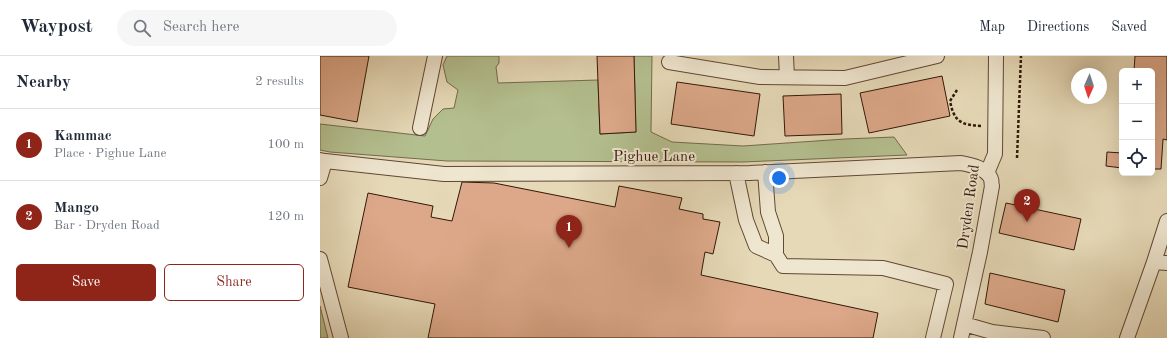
<!DOCTYPE html>
<html lang="en">
<head>
<meta charset="utf-8">
<style>
  body { margin:0; font-family:"Old Standard TT",serif; background:#f6f6f7; color:#1f2937 }
  .controls { position:absolute; right:12px; top:12px; display:grid; overflow:hidden; border-radius:6px; box-shadow:0 4px 16px #0002 }
  .controls button { width:36px; height:36px; display:grid; place-items:center; padding:0; border:0; border-bottom:1px solid #e0e1e3; background:#fff; color:#1f2937; font:20px sans-serif }
  .compass { position:absolute; left:751px; top:12px; width:36px; height:36px; border-radius:50%; background:#fff; box-shadow:0 4px 16px #0002; rotate:183deg }
  .you { position:absolute; left:459px; top:122px; width:14px; height:14px; margin:-10px; border:3px solid #fff; border-radius:50%; background:#1a73e8; box-shadow:0 0 0 6px #1a73e833 }
  .badge { display:grid; place-items:center; width:26px; height:26px; border-radius:50%; background:#8f2418; color:#fff; font-size:13px; font-weight:700 }
  .pin { position:absolute; translate:-50% -33px; filter:drop-shadow(0 1px 2px #0008) }
  .pin::after { content:''; position:absolute; top:21px; width:14px; height:12px; background:inherit; clip-path:polygon(0 0,100% 0,50% 100%) }
  .list { margin:0; padding:0; list-style:none }
  h2 { display:flex; justify-content:space-between; align-items:center; height:52px; margin:0; padding:0 16px; font-size:17px }
  h2 small { font-size:13px; font-weight:400; color:#747a83 }
  .list li { display:grid; grid-template-columns:26px 1fr auto; gap:12px; align-items:center; box-sizing:border-box; height:72px; padding:0 16px; border-top:1px solid #e0e1e3 }
  .list b { display:block; font-size:15px; white-space:nowrap }
  .list p { margin:0; font-size:13px; white-space:nowrap; color:#747a83 }
  .list em { font-size:13px; font-style:normal; color:#747a83 }
  .actions { display:flex; gap:8px; padding:12px 16px }
  .actions a { flex:1; padding:9px 0; border:1px solid #8f2418; border-radius:6px; text-align:center; font-size:14px; color:#8f2418 }
  .actions .main { background:#8f2418; color:#fff }
  .icon { flex:none; width:22px; height:22px; fill:none; stroke:currentColor; stroke-width:2; stroke-linecap:round; stroke-linejoin:round }
  .map { position:relative; flex:none; width:847px; height:282px; overflow:hidden }
  header { display:flex; align-items:center; gap:24px; box-sizing:border-box; height:56px; padding:0 20px; background:#fff; border-bottom:1px solid #e0e1e3 }
  header strong { font-size:19px }
  nav { display:flex; gap:22px; margin-inline-start:auto; font-size:14px }
  .search { width:280px; height:36px; background:#f6f6f7; display:flex; align-items:center; gap:10px; box-sizing:border-box; padding:0 14px; border-radius:22px; color:#747a83; font-size:15px }
  main { display:flex }
  aside { flex:1; background:#fff }
  .map>svg:first-child { display:block }
</style>
</head>
<body>
<header>
<strong>Waypost</strong>
<div class="search"><svg class="icon" aria-label="search" viewBox="0 0 24 24"><circle cx="10" cy="10" r="6"/><path d="M15 15l6 6"/></svg>Search here</div>
<nav><a>Map</a><a>Directions</a><a>Saved</a></nav>
</header>
<main>
<aside>
<h2>Nearby<small>2 results</small></h2>
<ul class="list">
<li><span class="badge">1</span><div><b>Kammac</b><p>Place · Pighue Lane</p></div><em>100 m</em></li>
<li><span class="badge">2</span><div><b>Mango</b><p>Bar · Dryden Road</p></div><em>120 m</em></li>
</ul>
<div class="actions"><a class="main">Save</a><a>Share</a></div>
</aside>
<div class="map">
<svg width="847" height="282" viewBox="0 0 847 282">
  <rect width="100%" height="100%" fill="#e6d9b7"/>
  <filter id="stains"><feTurbulence type="fractalNoise" baseFrequency=".005" numOctaves="4"/><feColorMatrix values="0 0 0 0 .2 0 0 0 0 .09 0 0 0 0 .02 0 0 0 .5 -.17"/></filter>
  <radialGradient id="worn" r=".72"><stop offset=".6" stop-color="#630" stop-opacity="0"/><stop offset="1" stop-color="#630" stop-opacity=".3"/></radialGradient>
  <path fill="#b4bf8f" stroke="#746b4c" d="M127 0H179V7L176 11 178 27 278 24 280 78 316 76 314 0H332L331 76 352 86 423 90 525 83 574 81 587 99 423 106 127 105 10 96 0 94V68L105 80 113 63 123 53 134 52 138 34 127 26 123 9Z
    M0 250 8 282H0Z"/>
  <path fill="#dca889" stroke="#331708" d="M0 0H49L37 66 0 59Z
    M277 0H314L316 76 280 78Z
    M815 0H847V84L843 83 841 113H832V15H814Z
    M622 20 630 60 549 77 540 37Z
    M357 26 440 38 434 80 351 68Z
    M521 38 522 78 465 80 463 40Z
    M787 96 802 97V112L786 110Z
    M142 126 174 127 295 151 299 130 362 142 359 153 383 158V163L400 166 393 198 385 196 381 219 558 257 553 282H108L115 248 28 231 48 137 113 150 111 161 132 165Z
    M686 147 761 163 754 194 679 177Z
    M670 217 745 234 738 266 665 248Z"/>
  <g fill="none" stroke-linecap="round" stroke-linejoin="round">
    <defs>
      <path id="minor" d="M466 0 467 21
        M349 6 440 21 525 22 617 0
        M100 72 115 0
        M0 104 5 105 124 118 430 117 641 107C651 109 667 112 671 123 672 125 671 128 672 130L660 196 641 282
        M445 116 448 156 456 180V199L463 210 563 212 626 228 613 282
        M416 117 426 164 436 190 456 199
        M667 117 675 98 676 0
        M0 122 5 105
        M0 203 21 282
        M834 206 847 207
        M644 268 672 276 723 282
        M807 282 834 206 847 165"/>
    </defs>
    <use href="#minor" stroke="#604834" stroke-width="16"/>
    <path stroke="#331708" stroke-width="2.5" stroke-dasharray="3 2" stroke-linecap="butt" d="M637 34 630 45C634 66 641 69 662 70
      M697 102 701 0"/>
    <use href="#minor" stroke="#efe6d0" stroke-width="14"/>
  </g>
  <g text-anchor="middle" stroke-width="4" stroke-linejoin="round" paint-order="stroke">
    <g font-size="15" fill="#331708" stroke="#efe6d0">
      <text x="334" y="105">Pighue Lane</text>
      <text transform="translate(648 151) rotate(-82)" y="5">Dryden Road</text>
    </g>
  </g>
  <rect width="100%" height="100%" filter="url(#stains)"/>
  <rect width="100%" height="100%" fill="url(#worn)"/>
</svg>
<div class="controls">
<button>+</button>
<button>−</button>
<button><svg class="icon" aria-label="locate" viewBox="0 0 24 24"><circle cx="12" cy="12" r="6"/><path d="M12 2v4M12 18v4M2 12h4M18 12h4"/></svg></button>
</div>
<svg class="compass" viewBox="-18 -18 36 36"><path d="M0-13l5 13h-10z" fill="#e53935"/><path d="M0 13l5-13h-10z" fill="#747a83"/></svg>
<div class="you"></div>
<div class="pin badge" style="left:249px;top:192px">1</div>
<div class="pin badge" style="left:707px;top:166px">2</div>
</div>
</main>
</body>
</html>
